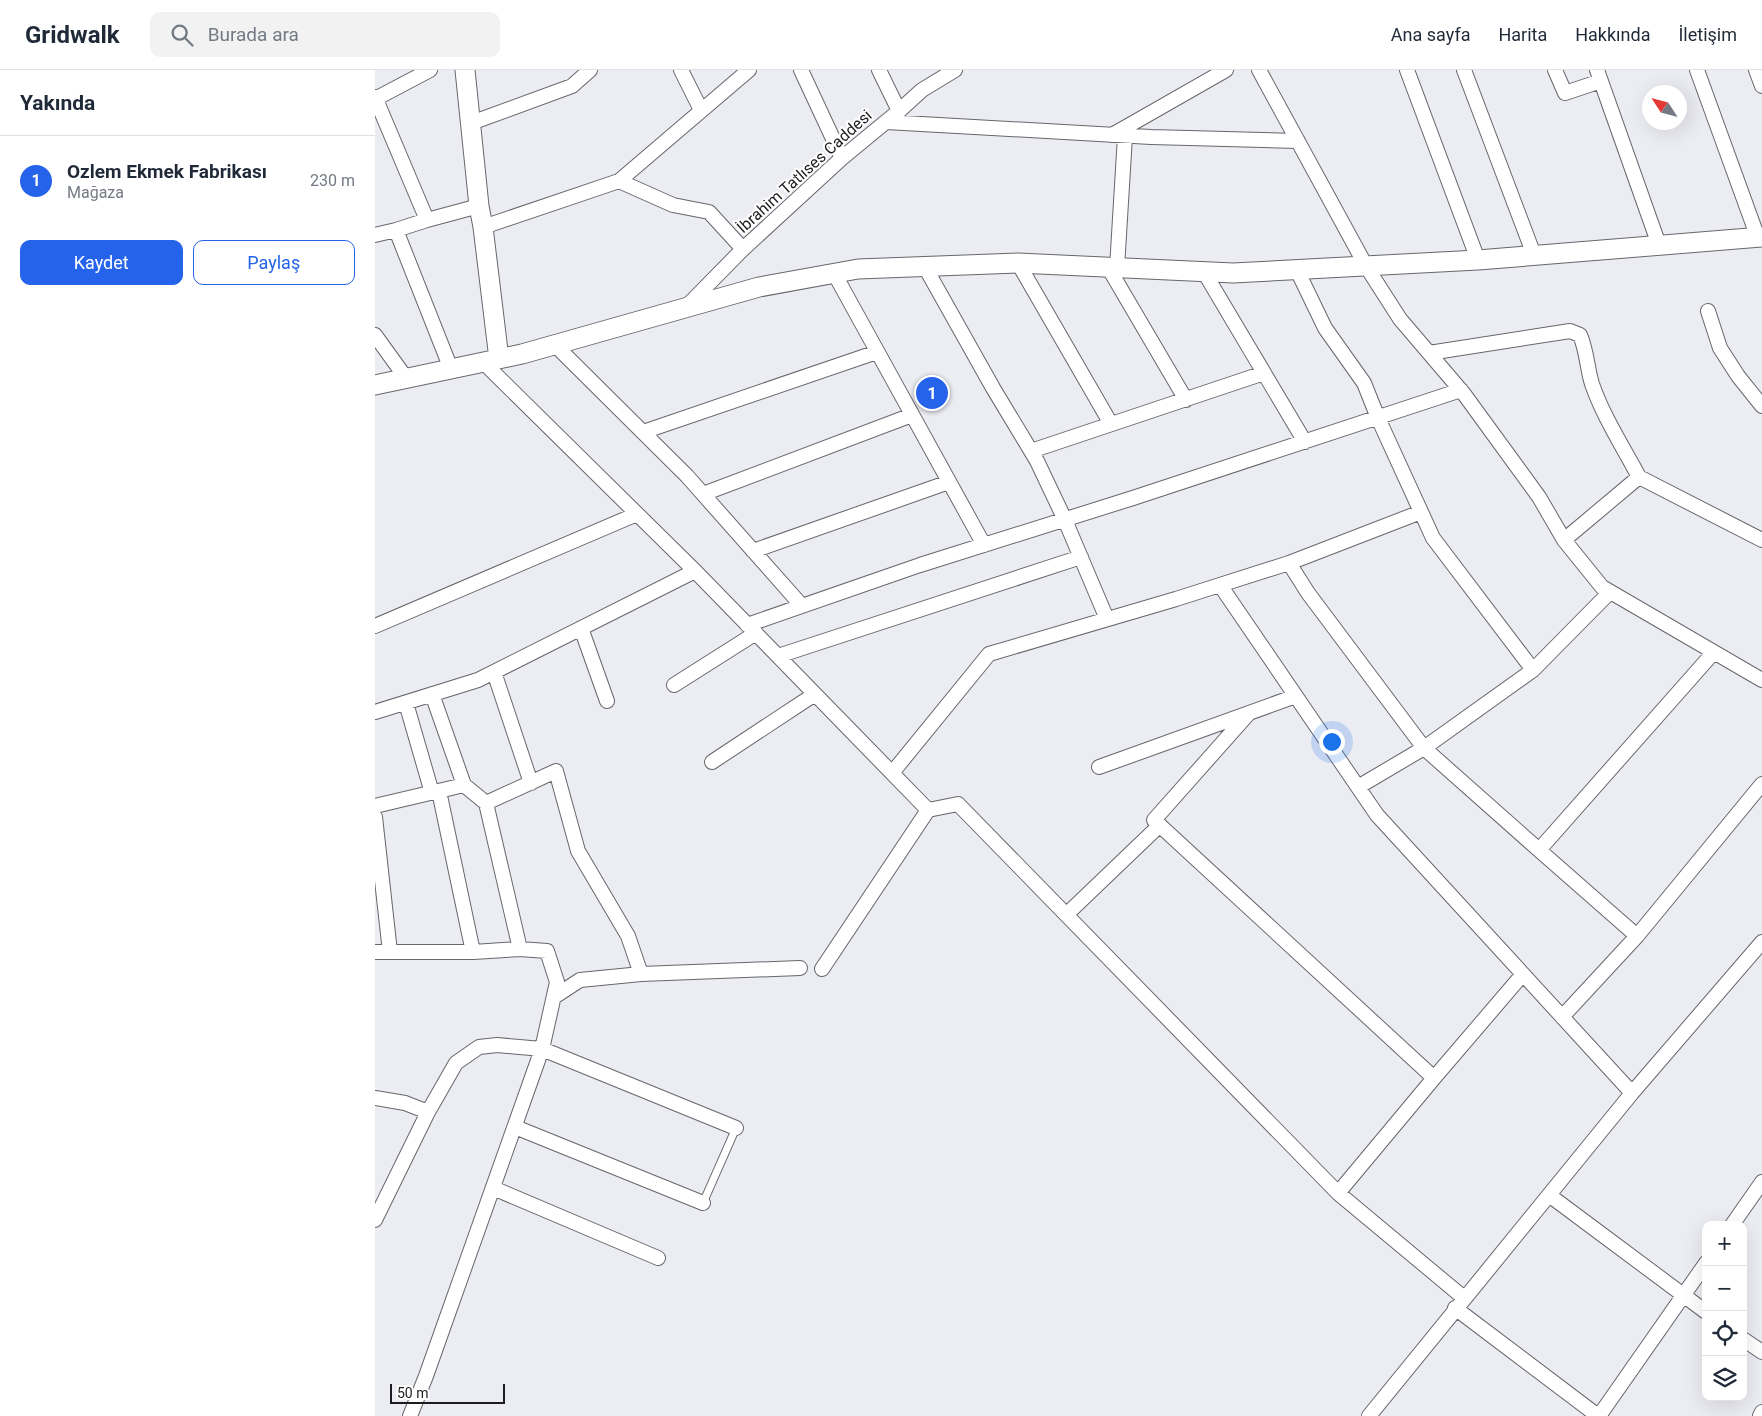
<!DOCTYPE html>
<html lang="tr">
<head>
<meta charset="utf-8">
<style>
  body { margin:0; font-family:Roboto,sans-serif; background:#f2f2f3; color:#1f2937 }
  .controls { position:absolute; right:15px; bottom:15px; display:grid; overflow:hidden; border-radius:10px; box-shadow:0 5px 20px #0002 }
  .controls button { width:45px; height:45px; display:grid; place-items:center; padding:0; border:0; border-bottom:1px solid #e0e1e3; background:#fff; color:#1f2937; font:25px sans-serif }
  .compass { position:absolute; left:1267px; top:15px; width:45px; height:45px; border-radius:50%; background:#fff; box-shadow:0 5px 20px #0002; rotate:306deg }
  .scale { position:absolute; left:15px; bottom:12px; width:115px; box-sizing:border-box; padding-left:5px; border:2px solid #1d1d20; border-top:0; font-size:14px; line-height:18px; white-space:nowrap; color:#1d1d20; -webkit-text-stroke:4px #fff; paint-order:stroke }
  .you { position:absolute; left:956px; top:671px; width:18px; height:18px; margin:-12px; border:4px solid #fff; border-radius:50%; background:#1a73e8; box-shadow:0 0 0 8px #1a73e833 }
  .badge { display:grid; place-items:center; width:32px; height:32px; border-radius:50%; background:#2563eb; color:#fff; font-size:16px; font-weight:700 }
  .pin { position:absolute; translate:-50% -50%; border:2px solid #fff; box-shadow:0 1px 5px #0006 }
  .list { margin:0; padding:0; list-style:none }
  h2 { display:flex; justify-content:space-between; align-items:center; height:65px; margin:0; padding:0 20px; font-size:21px }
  h2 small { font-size:16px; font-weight:400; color:#747a83 }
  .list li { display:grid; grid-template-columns:32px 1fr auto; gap:15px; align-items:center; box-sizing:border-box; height:90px; padding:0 20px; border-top:1px solid #e0e1e3 }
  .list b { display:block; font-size:19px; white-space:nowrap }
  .list p { margin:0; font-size:16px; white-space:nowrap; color:#747a83 }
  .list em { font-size:16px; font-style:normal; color:#747a83 }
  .actions { display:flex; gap:10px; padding:15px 20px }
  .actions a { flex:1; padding:11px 0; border:1px solid #2563eb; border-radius:10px; text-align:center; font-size:18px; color:#2563eb }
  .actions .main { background:#2563eb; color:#fff }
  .icon { flex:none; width:28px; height:28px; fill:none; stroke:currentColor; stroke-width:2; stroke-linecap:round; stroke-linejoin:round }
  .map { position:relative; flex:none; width:1387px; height:1346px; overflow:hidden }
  header { display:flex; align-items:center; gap:30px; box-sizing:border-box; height:70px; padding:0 25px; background:#fff; border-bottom:1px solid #e0e1e3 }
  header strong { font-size:24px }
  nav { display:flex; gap:28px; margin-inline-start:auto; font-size:18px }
  .search { width:350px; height:45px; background:#f2f2f3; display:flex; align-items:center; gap:12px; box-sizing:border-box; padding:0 18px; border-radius:10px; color:#747a83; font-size:19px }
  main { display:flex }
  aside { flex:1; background:#fff }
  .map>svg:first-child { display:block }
</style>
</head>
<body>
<header>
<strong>Gridwalk</strong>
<div class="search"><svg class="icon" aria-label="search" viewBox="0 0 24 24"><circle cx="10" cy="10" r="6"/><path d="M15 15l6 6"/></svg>Burada ara</div>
<nav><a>Ana sayfa</a><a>Harita</a><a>Hakkında</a><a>İletişim</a></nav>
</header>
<main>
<aside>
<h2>Yakında<small></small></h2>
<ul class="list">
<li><span class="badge">1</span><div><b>Ozlem Ekmek Fabrikası</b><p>Mağaza</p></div><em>230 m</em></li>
</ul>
<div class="actions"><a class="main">Kaydet</a><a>Paylaş</a></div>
</aside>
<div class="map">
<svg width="1387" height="1346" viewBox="0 0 1387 1346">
  <rect width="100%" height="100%" fill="#ececf3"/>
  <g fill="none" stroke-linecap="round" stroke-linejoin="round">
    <defs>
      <path id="lane" d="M328 1133 361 1058"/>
      <path id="street" d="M306 0 326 40
        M426 0 467 88
        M504 0 524 41
        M884 0 991 196 1025 249 1089 324 1164 427 1189 470 1227 517 1387 610
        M1032 0 1103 190
        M1089 0 1159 185
        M1180 0 1190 23 1226 11
        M1222 0 1284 175
        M1322 0 1383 168
        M1381 0 1387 16
        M0 27 52 150 21 160 76 299
        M0 29 55 0
        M511 52 776 67 923 71
        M96 53 197 16 215 0
        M737 65 851 0
        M244 111 298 135 334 142 368 179
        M52 150 104 136
        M108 157 244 111 374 0
        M0 165 21 160
        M643 193 736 354
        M550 197 618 318 662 391 690 450 732 549
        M733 197 811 330
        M742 198 750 66
        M922 200 950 258 989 313 1003 348 1058 468 1158 600
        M829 202 930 372
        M459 203 609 475
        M311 237 368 179 467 88 524 41 547 20 580 0
        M1333 241 1345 278 1363 306 1387 336
        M0 265 31 308
        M180 275 312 406 427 536
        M1054 283 1195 261 1205 265C1212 281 1212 298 1217 314 1228 346 1248 377 1264 407
        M108 292 320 501 553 740 447 899
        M268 362 502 282
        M656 381 889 303
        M328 424 537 345
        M1189 470 1264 407 1387 470
        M378 481 574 412
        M914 493 933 523 1049 678 1164 780 1339 582
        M845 515 1002 745 1257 1023
        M372 555 545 495 758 428 1086 320
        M0 556 262 444
        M206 558 232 631
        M403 586 706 487
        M119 602 156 713
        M299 615 381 563
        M57 624 89 715 111 733 145 879
        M31 633 57 723
        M0 642 103 610 320 501
        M874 643 779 750 1059 1008 963 1123 1089 1228
        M337 692 440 624
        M724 697 921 626
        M517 703 614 584 801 529 914 493 1046 442
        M983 717 1049 678 1158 600 1235 522
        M64 721 98 882
        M111 733 181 701 203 781 253 866 266 904
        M0 736 89 715
        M553 740 583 734 963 1123
        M0 747 15 882
        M1164 780 1262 866
        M692 844 785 755
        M0 882H98L145 879 172 881 182 912 167 979 51 1306 35 1346
        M179 927 205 910 266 904 425 898
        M1187 947 1262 866 1387 714
        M1059 1008 1148 904
        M0 1028 30 1033 53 1042
        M140 1057 328 1133
        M118 1118 283 1188
        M1174 1125 1331 1242
        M0 1150 53 1042 81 993 104 977 122 975 167 979 361 1058
        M1357 1155 1387 1112
        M1080 1238 1223 1346
        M1368 1269 1387 1282
        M994 1346 1257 1023 1387 872
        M1224 1346 1331 1193
        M1385 1346 1387 1342"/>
      <path id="secondary" d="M90 0 104 136 108 157 124 289
        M0 315 147 284 384 217 483 199 643 193 858 203 1103 190 1387 167"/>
    </defs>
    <use href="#lane" stroke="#66666c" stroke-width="9"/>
    <use href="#street" stroke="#66666c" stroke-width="16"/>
    <use href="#secondary" stroke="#66666c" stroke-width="21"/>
    <use href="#lane" stroke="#fff" stroke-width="7"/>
    <use href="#street" stroke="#fff" stroke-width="14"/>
    <use href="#secondary" stroke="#fff" stroke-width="19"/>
  </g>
  <g text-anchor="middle" stroke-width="4" stroke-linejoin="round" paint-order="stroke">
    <g font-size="16" fill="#1d1d20" stroke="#fff">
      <text transform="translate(429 101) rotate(-42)" y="6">İbrahim Tatlıses Caddesi</text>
    </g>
  </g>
</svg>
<div class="controls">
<button>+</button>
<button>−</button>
<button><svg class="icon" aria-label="locate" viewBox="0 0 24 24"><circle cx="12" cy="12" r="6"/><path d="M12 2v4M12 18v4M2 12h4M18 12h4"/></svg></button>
<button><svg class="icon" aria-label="layers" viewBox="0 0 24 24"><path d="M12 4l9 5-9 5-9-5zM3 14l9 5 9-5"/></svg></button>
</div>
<svg class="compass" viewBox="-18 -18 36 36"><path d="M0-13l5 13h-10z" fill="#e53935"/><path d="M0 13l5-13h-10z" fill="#747a83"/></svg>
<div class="scale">50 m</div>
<div class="you"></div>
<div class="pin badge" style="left:557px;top:323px">1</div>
</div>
</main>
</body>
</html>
